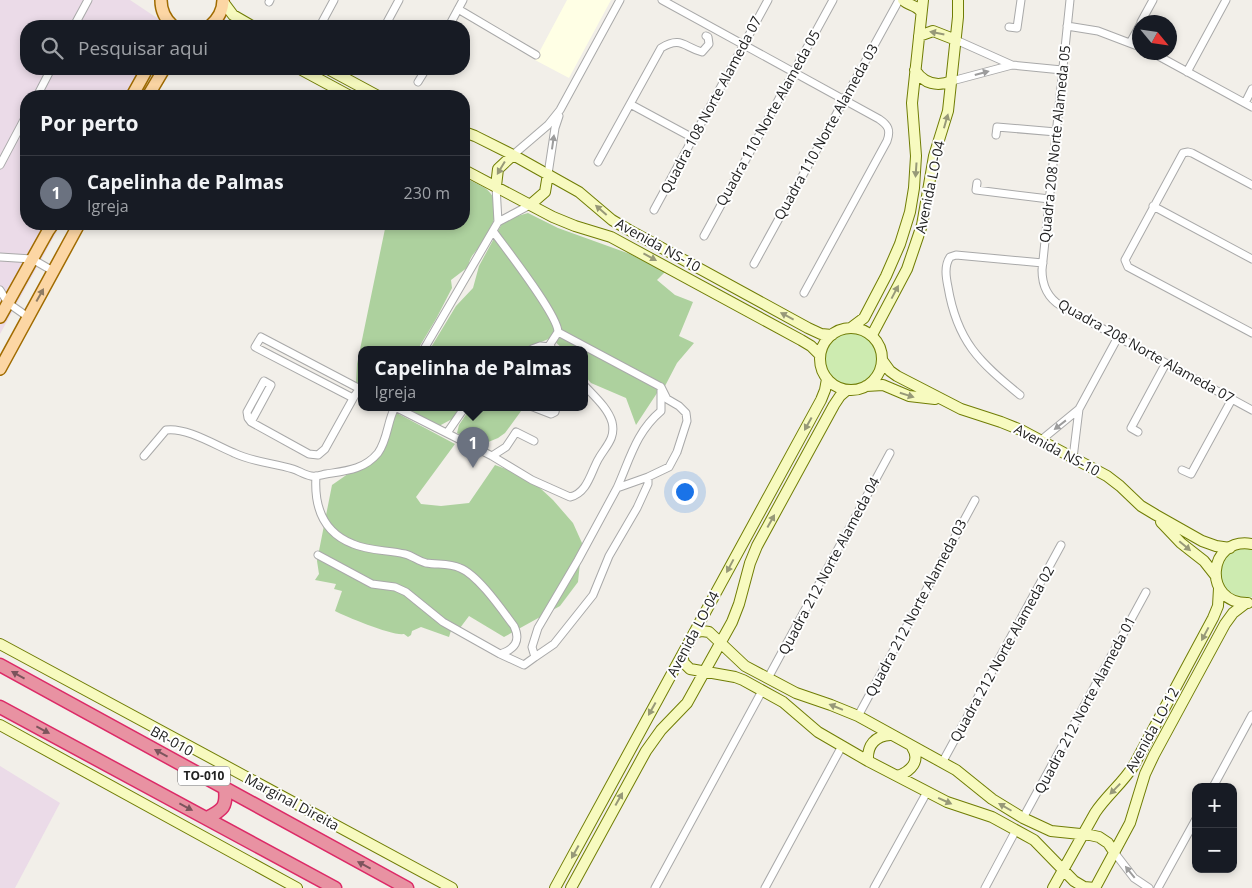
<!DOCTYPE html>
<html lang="pt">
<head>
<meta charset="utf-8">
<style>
  body { margin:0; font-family:"Open Sans",sans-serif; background:#242831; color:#f1f3f6 }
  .controls { position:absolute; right:15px; bottom:15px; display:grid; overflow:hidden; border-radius:10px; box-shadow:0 2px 8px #0003 }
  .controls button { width:45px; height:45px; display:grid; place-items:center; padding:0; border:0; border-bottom:1px solid #363941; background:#171b24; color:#f1f3f6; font:25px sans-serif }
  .compass { position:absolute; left:1132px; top:15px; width:45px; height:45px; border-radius:50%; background:#171b24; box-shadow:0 2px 8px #0003; rotate:119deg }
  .you { position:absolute; left:684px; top:491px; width:18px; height:18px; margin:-12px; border:4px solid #fff; border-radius:50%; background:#1a73e8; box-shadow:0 0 0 8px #1a73e833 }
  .badge { display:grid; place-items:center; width:32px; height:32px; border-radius:50%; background:#0b8043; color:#fff; font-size:16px; font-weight:700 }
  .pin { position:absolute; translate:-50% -41px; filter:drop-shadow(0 1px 2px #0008) }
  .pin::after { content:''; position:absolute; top:26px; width:18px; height:15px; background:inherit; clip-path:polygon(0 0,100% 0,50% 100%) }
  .popup { position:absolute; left:358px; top:346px; width:230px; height:65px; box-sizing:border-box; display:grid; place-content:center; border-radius:10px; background:#171b24; filter:drop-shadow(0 1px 4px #0005); font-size:16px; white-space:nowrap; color:#9ea1a6 }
  .popup b { font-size:19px; color:#f1f3f6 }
  .popup::after { content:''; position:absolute; left:50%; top:100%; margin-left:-10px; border:10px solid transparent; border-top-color:#171b24 }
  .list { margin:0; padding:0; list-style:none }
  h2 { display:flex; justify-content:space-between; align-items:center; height:65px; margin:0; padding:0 20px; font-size:21px }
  h2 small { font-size:16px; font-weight:400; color:#9ea1a6 }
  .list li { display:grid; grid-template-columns:32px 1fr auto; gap:15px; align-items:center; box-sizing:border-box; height:75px; padding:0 20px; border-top:1px solid #363941 }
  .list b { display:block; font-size:19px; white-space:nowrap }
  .list p { margin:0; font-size:16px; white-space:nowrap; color:#9ea1a6 }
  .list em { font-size:16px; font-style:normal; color:#9ea1a6 }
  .icon { flex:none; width:28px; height:28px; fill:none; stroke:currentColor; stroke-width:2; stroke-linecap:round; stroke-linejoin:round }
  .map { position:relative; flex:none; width:1252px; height:888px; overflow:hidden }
  .search { position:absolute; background:#171b24; box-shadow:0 2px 8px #0003; left:20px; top:20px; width:450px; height:55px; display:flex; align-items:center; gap:12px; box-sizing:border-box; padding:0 18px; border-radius:20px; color:#9ea1a6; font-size:19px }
  .panel { position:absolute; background:#171b24; box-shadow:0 2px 8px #0003; left:20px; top:90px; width:450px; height:140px; border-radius:20px }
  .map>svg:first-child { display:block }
</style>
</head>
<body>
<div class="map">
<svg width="1252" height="888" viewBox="0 0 1252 888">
  <rect width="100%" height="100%" fill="#f2efe9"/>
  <path fill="#ebdbe8" d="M0 0H130L169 26H26V69H146L130 96H26V224H61L0 334Z
    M0 766 60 803 15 888H0Z"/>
  <path fill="#ffffe5" d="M567 0H611L569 78 535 60Z"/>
  <path fill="#cdebb0" d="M824 359a27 27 0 1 1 54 0a27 27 0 1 1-54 0Z
    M1240 548 1252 549V597C1226 602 1207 570 1229 554 1232 551 1237 550 1240 548Z"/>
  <path fill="#add19e" d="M464 177C470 181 479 184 485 188 507 205 491 229 479 247 473 256 471 254 468 267L451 280 452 288 436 319 418 349H362V386L356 384 357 364 386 224H464Z
    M528 213 558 228 630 254 665 272 657 280 675 295 693 302 679 336 694 343 677 363 665 386 661 387 636 425 626 398 591 383 584 375V349H563L551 338 524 349H430L456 306 473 288 479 266 504 220Z
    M397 407H462L454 418 439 426Z
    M471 407H524L505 433 498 438 481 445 457 433 459 425Z
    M395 412 455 444 416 497 421 504 441 506 469 503 495 465 528 477 553 500 573 523 582 543 578 582 560 606 504 637 469 616 460 628 453 624 449 637 421 627 412 631 411 635 408 637 404 634C392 636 347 617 335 611L342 591 334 589 336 584 315 580 319 574 317 561 332 485 378 453Z"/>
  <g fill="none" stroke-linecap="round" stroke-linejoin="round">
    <defs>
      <path id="street" d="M662 0 879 119C888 125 891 130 887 141L804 293
        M1070 0 1042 270C1042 285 1048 298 1061 306L1252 410
        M269 2 270 0
        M458 9 536 55
        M1141 22 1153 0
        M74 26 88 0
        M320 26 334 0
        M385 26 399 0
        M449 26 463 0
        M1067 26 1098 31 1140 47
        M1009 27 1017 28 1021 0
        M956 40 1012 65 1062 70
        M1130 43 1140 25
        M1151 52 1252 107
        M1187 72 1226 0
        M952 81 1012 65
        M418 82 426 69
        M37 96 51 69
        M1245 103 1252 89
        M630 104 693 138
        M996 135 997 127 1056 132
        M513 155 548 125 560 110 620 0
        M598 162 661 48C681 36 684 47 702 52L709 44 708 37 706 36
        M0 165 26 116
        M548 174 555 128 559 116
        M977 183 976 190 1049 199
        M1252 185 1192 153 1188 152 1183 153 1125 260 1128 267 1252 333
        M496 186 498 222
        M1153 206 1252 259
        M654 210 768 0
        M498 222 530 205
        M493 231C506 249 558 315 558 332L547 349
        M704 236 833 0
        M0 257 32 259 53 271
        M754 264 899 0
        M0 290 8 303 28 317
        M558 332 661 387V411C636 432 630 459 617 488L648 477V484L637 508 609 556 593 595 554 644 535 657 532 647 538 628 578 560 617 488 648 477 669 467 677 452 687 421 686 413 679 406 667 399 661 387
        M424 349 498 222
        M532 349 540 346 551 347
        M1020 395C979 362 957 341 948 287 946 277 944 266 950 257L956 255 1043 263
        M353 398 255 347 261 337 362 390
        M395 407 492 456 532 480 570 497C588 493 591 471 599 458 606 446 616 438 612 422 608 408 594 396 584 385
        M533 407 551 414 555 412 556 407
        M251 422 271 385 264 381 247 412 248 418 251 422 309 454 318 455 325 449 355 395 358 391H362
        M1138 432 1131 428 1166 363
        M447 433 465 407
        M1040 441 1079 409
        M144 456 166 430C186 427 215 445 234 453 253 462 273 463 293 469 299 471 305 475 311 476 316 477 321 475 326 474 345 471 364 470 378 453 388 439 387 422 395 407
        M492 456 506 447 516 432 534 441
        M1073 458 1079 409 1118 337
        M1182 470 1191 474 1232 399
        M316 476C314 506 322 532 353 544 369 551 388 550 405 554 413 556 418 561 426 563 438 565 449 563 460 568 478 575 502 610 514 626 521 641 515 649 500 654
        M318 555 372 584 395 587 406 592 443 622 500 654 524 665 535 657
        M768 678 890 453
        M858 716 975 500
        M942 763 1061 545
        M1213 787 1252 715
        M1023 818 1146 592
        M1114 852 1134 878 1149 888
        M655 888 762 691
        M765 888 842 746
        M874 888 927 792
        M985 888 1016 830
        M1158 888 1196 819"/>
      <path id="secondary" d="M903 0C909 6 917 5 921 12
        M224 3 233 15 252 26
        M919 36 933 31 956 40
        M300 69 350 96
        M328 69 378 96
        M915 70C924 84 937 87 952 81
        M464 132 475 136 513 155 579 192 612 220 629 230 808 328 821 334 832 335
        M464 170 553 217 575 226 611 237 801 340 811 346 820 355
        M496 186 498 169 513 155
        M530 205 545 192 548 174
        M852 327 864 318 886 276 900 244 910 212 914 188 916 156 912 103 923 0
        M820 359a31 31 0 1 1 62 0a31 31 0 1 1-62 0Z
        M872 335 907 269 922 225 934 156 948 111 958 17V0
        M882 360 890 371 897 376 961 409 1001 422 1021 430 1107 476 1120 486 1141 506 1156 515 1202 541 1216 546 1230 548
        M866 386 883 385 909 396 935 399
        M1161 522 1181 543 1204 561 1215 575
        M1248 603C1202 604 1207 536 1252 544
        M694 633 702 631 709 632 745 666 796 693 831 705 858 716 956 770 992 799 1023 818 1051 831 1090 835 1099 837 1108 843 1114 852
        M0 644 452 888
        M682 655 684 663 690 669 735 677 743 680 783 702 818 732 868 761 947 802 992 817 1034 840 1074 881 1084 887 1095 888
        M0 725 297 888
        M868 761C867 745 875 736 890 735
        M898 776C911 771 921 761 912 747
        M555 888 821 400 825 390 827 379
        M571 888 646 751 661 730 687 703 732 622 739 604 750 563 757 546 834 405 840 396 847 390
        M1053 888 1095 813C1106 796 1123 783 1134 765L1213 618 1218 606 1219 588
        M1095 888 1130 823 1145 774 1154 755 1225 624 1233 613 1246 603"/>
      <path id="primary" d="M161 0C161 11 165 19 173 26
        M210 26C218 19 223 11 223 0
        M132 96 147 69
        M148 96 164 69
        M0 317 48 231 53 224
        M0 369 79 224"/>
      <path id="highway" d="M0 665 407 888
        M0 707 335 888
        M207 818C223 810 227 807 225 788"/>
    </defs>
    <use href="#street" stroke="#a9a9a9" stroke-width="9"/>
    <use href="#secondary" stroke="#707d05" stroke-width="12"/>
    <use href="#primary" stroke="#a06b00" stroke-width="14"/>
    <use href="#highway" stroke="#dc2a67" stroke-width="15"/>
    <use href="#street" stroke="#fff" stroke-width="7"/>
    <use href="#secondary" stroke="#f7fabf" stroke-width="10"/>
    <use href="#primary" stroke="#fcd6a4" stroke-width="11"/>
    <use href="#highway" stroke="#e892a2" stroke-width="12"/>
  </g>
  <defs><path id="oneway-solid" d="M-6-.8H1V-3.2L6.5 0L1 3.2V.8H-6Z" transform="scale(1.25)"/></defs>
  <g fill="#979978">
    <use href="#oneway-solid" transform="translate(937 33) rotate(-169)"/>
    <use href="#oneway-solid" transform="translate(946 121) rotate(-74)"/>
    <use href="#oneway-solid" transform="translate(501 168) rotate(121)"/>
    <use href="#oneway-solid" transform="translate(916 170) rotate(94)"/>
    <use href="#oneway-solid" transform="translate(601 210) rotate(-139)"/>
    <use href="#oneway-solid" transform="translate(650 257) rotate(29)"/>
    <use href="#oneway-solid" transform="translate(895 292) rotate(-62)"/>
    <use href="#oneway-solid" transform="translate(787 316) rotate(-152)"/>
    <use href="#oneway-solid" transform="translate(907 395) rotate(17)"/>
    <use href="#oneway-solid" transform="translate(808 424) rotate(119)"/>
    <use href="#oneway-solid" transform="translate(771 521) rotate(-61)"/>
    <use href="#oneway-solid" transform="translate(1185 546) rotate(40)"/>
    <use href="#oneway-solid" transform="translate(730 566) rotate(118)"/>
    <use href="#oneway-solid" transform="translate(1205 634) rotate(118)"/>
    <use href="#oneway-solid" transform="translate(836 707) rotate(-158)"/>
    <use href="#oneway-solid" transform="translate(652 709) rotate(119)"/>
    <use href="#oneway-solid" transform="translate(1115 789) rotate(134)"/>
    <use href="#oneway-solid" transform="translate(619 799) rotate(-61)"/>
    <use href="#oneway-solid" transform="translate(945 801) rotate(24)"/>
    <use href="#oneway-solid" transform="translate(1005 807) rotate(-150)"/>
    <use href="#oneway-solid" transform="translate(575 852) rotate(119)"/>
  </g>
  <g fill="#9c9c9c">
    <use href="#oneway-solid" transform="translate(982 73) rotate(-15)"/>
    <use href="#oneway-solid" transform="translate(553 142) rotate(-82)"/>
    <use href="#oneway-solid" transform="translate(1060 425) rotate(142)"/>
    <use href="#oneway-solid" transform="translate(1130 872) rotate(-129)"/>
  </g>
  <use fill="#8f7c63" href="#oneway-solid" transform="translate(40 295) rotate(-61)"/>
  <g fill="#7b545c">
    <use href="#oneway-solid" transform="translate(18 675) rotate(-151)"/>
    <use href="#oneway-solid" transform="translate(43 730) rotate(28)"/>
    <use href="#oneway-solid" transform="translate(161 753) rotate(-151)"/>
    <use href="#oneway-solid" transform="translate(186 807) rotate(28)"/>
    <use href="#oneway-solid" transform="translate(364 865) rotate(-152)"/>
  </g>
  <g text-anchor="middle" stroke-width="4" stroke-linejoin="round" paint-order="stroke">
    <rect fill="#fff" stroke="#646464" stroke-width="1" x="178" y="766.5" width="52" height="19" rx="4"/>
    <g font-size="12" font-weight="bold" fill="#222">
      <text x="204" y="780">TO-010</text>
    </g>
    <g font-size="14" fill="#222" stroke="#fff">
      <text transform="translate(711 105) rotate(-62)" y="5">Quadra 108 Norte Alameda 07</text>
      <text transform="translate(768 118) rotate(-61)" y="5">Quadra 110 Norte Alameda 05</text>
      <text transform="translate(826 132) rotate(-61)" y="5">Quadra 110 Norte Alameda 03</text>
      <text transform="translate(1055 144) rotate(-84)" y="5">Quadra 208 Norte Alameda 05</text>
      <text transform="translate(930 187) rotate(-78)" y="5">Avenida LO-04</text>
      <text transform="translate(658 245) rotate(29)" y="5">Avenida NS-10</text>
      <text transform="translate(1146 351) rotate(29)" y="5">Quadra 208 Norte Alameda 07</text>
      <text transform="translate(1057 450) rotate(28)" y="5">Avenida NS-10</text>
      <text transform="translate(829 566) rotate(-62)" y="5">Quadra 212 Norte Alameda 04</text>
      <text transform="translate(916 608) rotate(-62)" y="5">Quadra 212 Norte Alameda 03</text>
      <text transform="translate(693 634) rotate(-62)" y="5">Avenida LO-04</text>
      <text transform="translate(1002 654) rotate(-61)" y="5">Quadra 212 Norte Alameda 02</text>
      <text transform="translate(1085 705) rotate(-62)" y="5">Quadra 212 Norte Alameda 01</text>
      <text transform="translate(1152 730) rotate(-61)" y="5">Avenida LO-12</text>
      <text transform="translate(172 741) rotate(29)" y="5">BR-010</text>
      <text transform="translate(292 802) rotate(28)" y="5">Marginal Direita</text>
    </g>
  </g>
</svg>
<div class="controls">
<button>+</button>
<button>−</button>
</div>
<svg class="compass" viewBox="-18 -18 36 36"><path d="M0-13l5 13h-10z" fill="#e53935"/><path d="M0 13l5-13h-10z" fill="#9ea1a6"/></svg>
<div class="you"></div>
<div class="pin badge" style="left:473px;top:468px;background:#6b7280">1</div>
<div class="popup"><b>Capelinha de Palmas</b>Igreja</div>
<div class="search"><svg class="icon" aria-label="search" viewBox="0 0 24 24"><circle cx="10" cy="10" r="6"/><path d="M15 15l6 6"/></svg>Pesquisar aqui</div>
<section class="panel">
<h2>Por perto<small></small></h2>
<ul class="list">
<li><span class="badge" style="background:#6b7280">1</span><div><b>Capelinha de Palmas</b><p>Igreja</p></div><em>230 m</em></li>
</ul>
</section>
</div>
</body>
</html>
